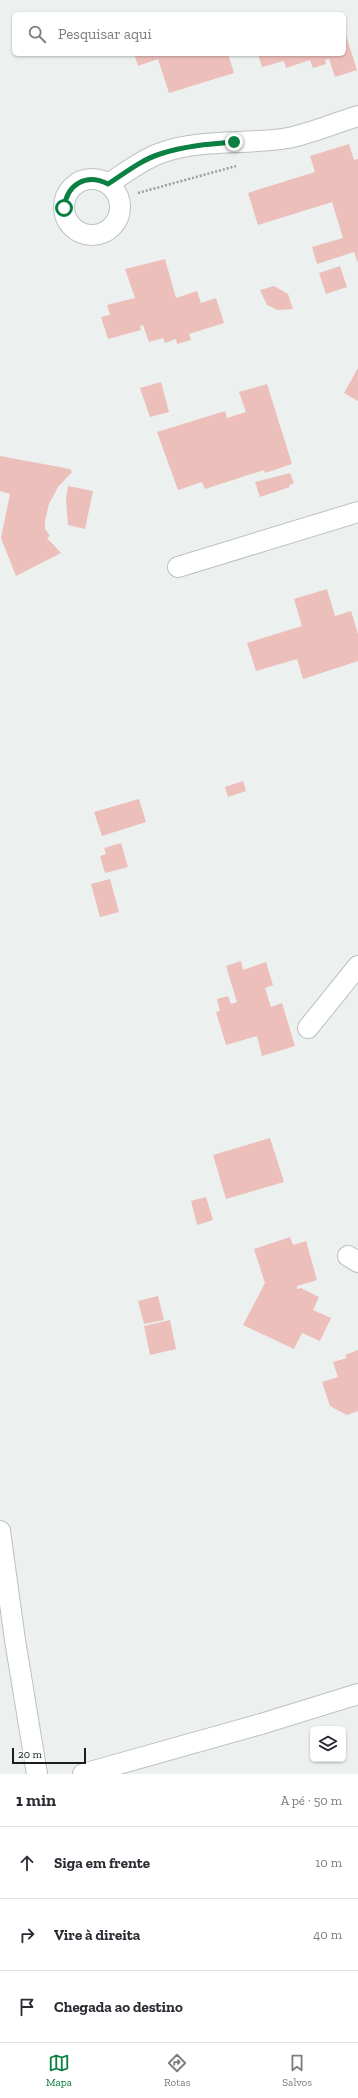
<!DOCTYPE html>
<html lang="pt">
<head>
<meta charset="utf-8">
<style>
  body { margin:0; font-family:"Zilla Slab",serif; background:#f2f2f3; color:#2b2b33 }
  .controls { position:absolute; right:12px; bottom:12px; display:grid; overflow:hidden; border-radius:6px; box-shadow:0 1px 3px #0004 }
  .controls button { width:36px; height:36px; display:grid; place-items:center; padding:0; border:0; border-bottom:1px solid #e1e1e2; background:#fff; color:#2b2b33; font:20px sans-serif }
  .scale { position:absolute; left:12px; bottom:10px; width:74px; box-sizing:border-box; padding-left:4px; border:2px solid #1c1d1d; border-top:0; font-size:11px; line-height:14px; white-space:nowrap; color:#1c1d1d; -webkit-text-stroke:3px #fafdfc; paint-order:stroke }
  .stop { position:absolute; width:12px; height:12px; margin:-9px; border:3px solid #0b8043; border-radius:50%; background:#fff }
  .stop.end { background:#0b8043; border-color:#fff; box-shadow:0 1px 4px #0008 }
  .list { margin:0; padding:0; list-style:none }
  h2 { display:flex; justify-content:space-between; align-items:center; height:52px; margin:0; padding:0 16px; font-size:17px }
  h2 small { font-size:13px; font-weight:400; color:#7c7c81 }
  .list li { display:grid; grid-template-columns:26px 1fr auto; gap:12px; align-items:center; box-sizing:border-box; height:72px; padding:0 16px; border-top:1px solid #e1e1e2 }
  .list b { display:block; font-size:15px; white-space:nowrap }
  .list em { font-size:13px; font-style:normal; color:#7c7c81 }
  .icon { flex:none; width:22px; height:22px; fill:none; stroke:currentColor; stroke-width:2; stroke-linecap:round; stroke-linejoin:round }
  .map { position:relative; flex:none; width:358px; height:1774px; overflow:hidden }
  .search { position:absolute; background:#fff; box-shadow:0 1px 3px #0004; left:12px; right:12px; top:12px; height:44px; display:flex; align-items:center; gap:10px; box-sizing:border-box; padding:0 14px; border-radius:6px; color:#7c7c81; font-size:15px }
  .sheet { height:268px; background:#fff }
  nav { display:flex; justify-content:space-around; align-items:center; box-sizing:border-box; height:56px; border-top:1px solid #e1e1e2; background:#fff; font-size:11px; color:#7c7c81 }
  nav a { display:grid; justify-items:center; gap:2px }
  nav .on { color:#0b8043 }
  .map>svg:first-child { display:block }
</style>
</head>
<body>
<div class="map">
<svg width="358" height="1774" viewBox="0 0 358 1774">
  <rect width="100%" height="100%" fill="#ecf0ef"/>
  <path fill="#ecbfba" d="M344 29 357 70 335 77 329 59 325 60 326 64 313 68 310 60 286 68 284 61 262 67 258 54H344Z
    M134 54H228L234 73 169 93 158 59 138 66Z
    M349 144 354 160 358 159V263L354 252 317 264 312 247 343 238 332 202 258 225 248 193 315 172 310 156Z
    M165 259 176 298 197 291 201 303 216 298 224 323 189 334 191 340 177 344 176 339 165 343 163 338 149 342 143 325 140 326 141 330 108 339 101 317 110 315 107 305 135 298 125 269Z
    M340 266 347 287 326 294 319 273Z
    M274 286 288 294 293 309 278 310 267 305 260 290Z
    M358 368V401L344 393Z
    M161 382 169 412 150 417 140 388Z
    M267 384 292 464 265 473 264 470 205 489 202 482 178 490 157 432 225 411 227 418 246 412 239 392Z
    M0 456 70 469 72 472 58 487 49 504 45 521V529L50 536 47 538 61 553 16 576 1 538 10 494 0 491Z
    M290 473 294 483 289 485 290 487 260 497 255 482Z
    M68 486 93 491 85 529 68 525 66 499Z
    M327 589 335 616 351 611 358 634V661L303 679 297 659 256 671 247 643 302 626 294 599Z
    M243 781 246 791 228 797 225 787Z
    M139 799 146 822 102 836 94 812Z
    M121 843 128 867 105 873 100 856 106 854 104 848Z
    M110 879 119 912 100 917 91 884Z
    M241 961 243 970 266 962 273 985 265 988 271 1007 282 1003 295 1046 262 1056 257 1036 226 1045 216 1012 220 1011 217 999 228 996 231 1004 237 1002 226 966Z
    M270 1138 284 1182 226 1199 213 1155Z
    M206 1197 213 1220 197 1225 191 1201Z
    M290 1237 293 1245 306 1241 317 1280 297 1286V1289L301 1288 319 1297 313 1310 331 1318 320 1341 302 1333 294 1349 243 1325 265 1283 254 1249Z
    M158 1296 164 1320 144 1324 138 1301Z
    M170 1320 176 1349 150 1355 144 1326Z
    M358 1350V1411L347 1415 330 1406 322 1382 338 1377 333 1362 347 1358 345 1355Z"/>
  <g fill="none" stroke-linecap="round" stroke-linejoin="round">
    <defs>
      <path id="minor" d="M64 207a28 28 0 1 1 56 0a28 28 0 1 1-56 0Z
        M108 184C124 174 140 161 158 154 199 138 246 145 288 138 312 133 335 123 358 116
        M178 567 358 512
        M308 1028 358 966
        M348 1256 358 1262
        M0 1531 15 1640 37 1774
        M83 1774 261 1724 358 1694"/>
    </defs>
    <use href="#minor" stroke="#bdc1bf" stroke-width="22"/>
    <path stroke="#9a9d9c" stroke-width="2.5" stroke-dasharray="2 2" stroke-linecap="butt" d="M138 193 236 166"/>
    <use href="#minor" stroke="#fff" stroke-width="20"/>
  </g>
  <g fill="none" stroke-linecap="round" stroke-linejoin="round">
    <path stroke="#0b8043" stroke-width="5" d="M64 208C67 184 86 173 108 184 125 173 141 160 160 154 184 146 209 144 234 142"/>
  </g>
</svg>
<div class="controls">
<button><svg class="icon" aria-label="layers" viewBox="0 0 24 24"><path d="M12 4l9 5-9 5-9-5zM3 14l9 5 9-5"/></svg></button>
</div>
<div class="scale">20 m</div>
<div class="stop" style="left:64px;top:208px"></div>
<div class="stop end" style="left:234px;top:142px"></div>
<div class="search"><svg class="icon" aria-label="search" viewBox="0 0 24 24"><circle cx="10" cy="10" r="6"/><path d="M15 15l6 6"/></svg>Pesquisar aqui</div>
</div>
<section class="sheet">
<h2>1 min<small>A pé · 50 m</small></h2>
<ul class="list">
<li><svg class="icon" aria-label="ahead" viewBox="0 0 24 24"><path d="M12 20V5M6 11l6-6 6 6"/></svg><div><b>Siga em frente</b></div><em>10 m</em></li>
<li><svg class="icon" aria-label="right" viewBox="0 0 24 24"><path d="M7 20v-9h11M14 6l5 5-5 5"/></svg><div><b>Vire à direita</b></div><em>40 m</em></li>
<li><svg class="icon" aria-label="arrive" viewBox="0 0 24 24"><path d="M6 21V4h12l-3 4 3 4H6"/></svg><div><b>Chegada ao destino</b></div></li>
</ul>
</section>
<nav>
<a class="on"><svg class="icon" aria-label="map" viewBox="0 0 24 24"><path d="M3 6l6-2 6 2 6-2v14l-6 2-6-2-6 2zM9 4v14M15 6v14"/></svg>Mapa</a>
<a><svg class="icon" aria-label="directions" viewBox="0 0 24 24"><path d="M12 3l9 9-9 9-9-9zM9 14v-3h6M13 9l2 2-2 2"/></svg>Rotas</a>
<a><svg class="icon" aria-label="saved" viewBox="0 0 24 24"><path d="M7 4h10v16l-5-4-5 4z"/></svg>Salvos</a>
</nav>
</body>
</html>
